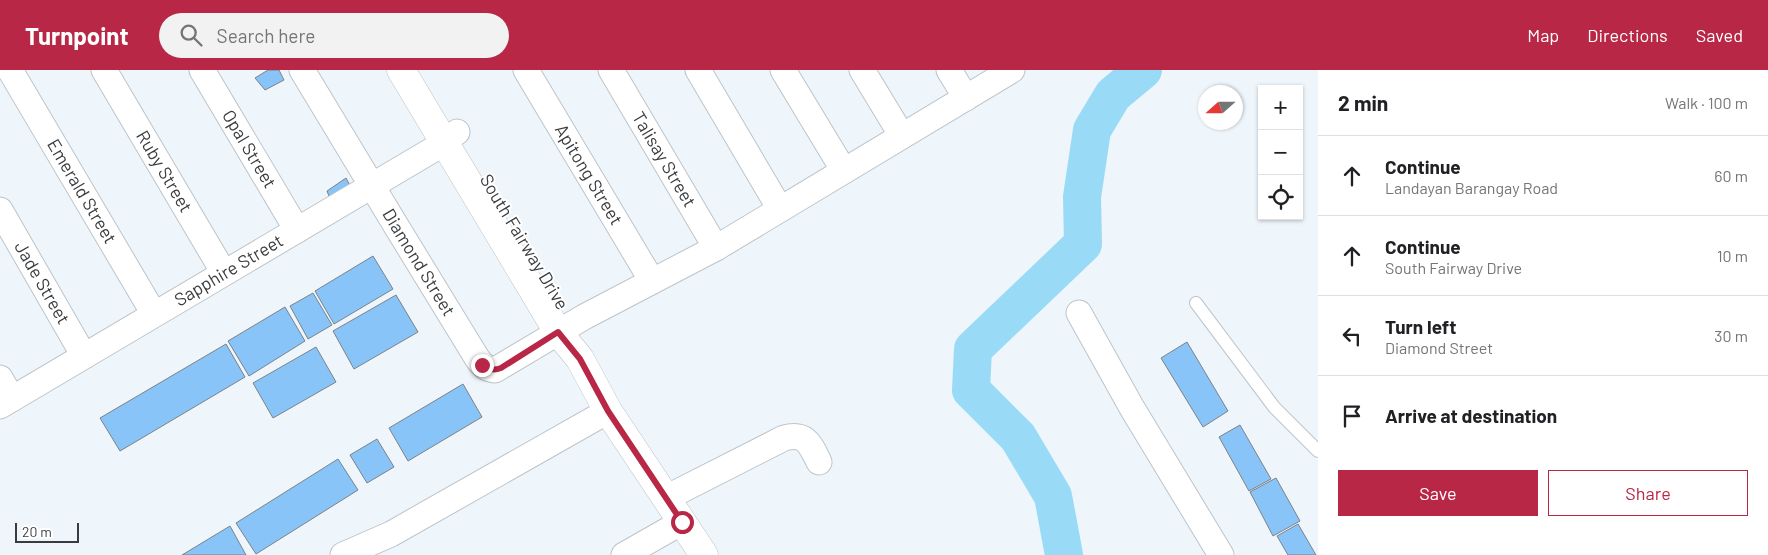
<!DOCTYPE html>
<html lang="en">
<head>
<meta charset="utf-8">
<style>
  body { margin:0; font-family:Barlow,sans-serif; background:#f2f2f2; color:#202124 }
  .controls { position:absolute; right:15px; top:15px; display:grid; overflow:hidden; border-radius:0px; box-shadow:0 1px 4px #0004 }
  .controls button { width:45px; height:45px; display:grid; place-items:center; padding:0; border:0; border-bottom:1px solid #e0e0e0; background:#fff; color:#202124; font:25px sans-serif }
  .compass { position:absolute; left:1198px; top:15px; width:45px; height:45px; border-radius:50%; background:#fff; box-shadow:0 1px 4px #0004; rotate:249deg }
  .scale { position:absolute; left:15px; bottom:12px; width:64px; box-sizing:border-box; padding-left:5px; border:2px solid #393b3e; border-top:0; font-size:14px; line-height:18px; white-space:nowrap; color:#393b3e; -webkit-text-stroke:4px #fff; paint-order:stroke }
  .stop { position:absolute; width:15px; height:15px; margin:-11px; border:4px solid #b92746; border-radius:50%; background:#fff }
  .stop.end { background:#b92746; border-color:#fff; box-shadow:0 1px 5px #0008 }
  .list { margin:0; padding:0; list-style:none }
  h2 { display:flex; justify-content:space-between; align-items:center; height:65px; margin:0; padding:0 20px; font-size:21px }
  h2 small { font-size:16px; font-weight:400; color:#757577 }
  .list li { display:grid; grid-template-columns:32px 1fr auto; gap:15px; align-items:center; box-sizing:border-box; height:80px; padding:0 20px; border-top:1px solid #e0e0e0 }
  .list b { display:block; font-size:19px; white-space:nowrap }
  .list p { margin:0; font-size:16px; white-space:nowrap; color:#757577 }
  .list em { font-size:16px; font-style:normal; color:#757577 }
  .actions { display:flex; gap:10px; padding:15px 20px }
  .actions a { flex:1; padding:11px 0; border:1px solid #b92746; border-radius:0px; text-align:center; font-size:18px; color:#b92746 }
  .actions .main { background:#b92746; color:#fff }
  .icon { flex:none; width:28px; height:28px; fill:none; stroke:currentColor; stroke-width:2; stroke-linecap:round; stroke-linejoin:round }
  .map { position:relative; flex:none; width:1318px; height:485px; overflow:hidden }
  header { display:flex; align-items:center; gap:30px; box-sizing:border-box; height:70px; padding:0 25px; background:#b92746; color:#fff }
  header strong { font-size:24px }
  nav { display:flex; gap:28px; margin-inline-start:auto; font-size:18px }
  .search { width:350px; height:45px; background:#f2f2f2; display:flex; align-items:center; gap:12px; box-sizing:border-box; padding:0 18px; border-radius:28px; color:#757577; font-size:19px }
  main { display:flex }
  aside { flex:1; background:#fff }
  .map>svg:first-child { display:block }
</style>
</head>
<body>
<header>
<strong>Turnpoint</strong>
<div class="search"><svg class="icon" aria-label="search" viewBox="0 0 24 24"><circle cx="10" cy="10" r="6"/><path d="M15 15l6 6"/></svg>Search here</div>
<nav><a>Map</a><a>Directions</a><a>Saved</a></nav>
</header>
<main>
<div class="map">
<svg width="1318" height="485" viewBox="0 0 1318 485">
  <rect width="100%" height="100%" fill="#eef5fb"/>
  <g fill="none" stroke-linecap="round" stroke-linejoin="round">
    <path stroke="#99dbf7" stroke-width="38" d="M1064 485 1053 426 1018 367 971 320 973 279 1083 174 1082 127 1092 60 1113 25 1143 0"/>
  </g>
  <path fill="#89c4f8" stroke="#7c8288" d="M268 0H279L284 10 265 20 255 8Z
    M346 108 354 123 333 136 327 121Z
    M373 186 393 219 334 254 315 221Z
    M313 223 332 255 308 269 290 236Z
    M396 225 418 262 354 299 333 261Z
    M285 237 305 271 249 306 228 271Z
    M1187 272 1228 341 1203 357 1161 288Z
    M226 274 245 307 120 381 100 348Z
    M316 277 336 312 273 348 253 313Z
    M463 314 482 347 408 391 389 358Z
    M1240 355 1271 409 1249 421 1219 367Z
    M377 369 394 397 367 413 350 385Z
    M338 389 358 420 256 484 236 453Z
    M1276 408 1300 451 1273 466 1250 422Z
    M1298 454 1316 485H1288L1277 466Z
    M230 456 246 485H182Z"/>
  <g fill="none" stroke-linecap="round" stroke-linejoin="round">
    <defs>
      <path id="service" d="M1196 233 1274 337 1318 381"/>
      <g id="minor">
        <path id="s1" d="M10 0 154 244"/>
        <path id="s2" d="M104 0 224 203"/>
        <path id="s3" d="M202 0 297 160"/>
        <path id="s4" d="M302 0 398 159 477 288C482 295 486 299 495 300L584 247 716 178 1012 0"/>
        <path id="s5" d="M526 0 652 211"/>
        <path id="s6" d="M611 0 716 178"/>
        <path d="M698 0 780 139"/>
        <path d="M783 0 844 101"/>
        <path d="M862 0 902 66"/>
        <path d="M949 0 966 28"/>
        <path id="s7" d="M0 140 84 286"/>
        <path d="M1079 243 1132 338 1221 485"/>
        <path d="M0 308 12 329"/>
        <path id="s8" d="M0 336 434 79 457 62"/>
        <path d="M666 428 784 368C806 362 810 374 819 392"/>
        <path d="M343 485 391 464 608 341"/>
        <path d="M624 485 682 452"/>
      </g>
      <path id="tertiary" d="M401 0 558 262 580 289 608 341 704 485"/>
    </defs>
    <use href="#service" stroke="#bdc4ca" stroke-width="14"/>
    <use href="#minor" stroke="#bdc4ca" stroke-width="27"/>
    <use href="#tertiary" stroke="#bdc4ca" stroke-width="29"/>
    <use href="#service" stroke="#fff" stroke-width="12"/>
    <use href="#minor" stroke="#fff" stroke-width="25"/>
    <use href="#tertiary" stroke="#fff" stroke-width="28"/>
  </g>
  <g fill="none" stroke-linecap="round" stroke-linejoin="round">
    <path stroke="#b92746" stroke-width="6" d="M482 295C489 299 493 301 501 298L558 262 580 289 608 341 682 452"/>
  </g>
  <g text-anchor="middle" stroke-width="4" stroke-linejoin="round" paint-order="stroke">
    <g font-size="18" fill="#393b3e" stroke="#fff">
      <text dy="6" stroke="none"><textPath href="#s3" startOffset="92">Opal Street</textPath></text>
      <text dy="6" stroke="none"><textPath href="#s6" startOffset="104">Talisay Street</textPath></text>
      <text dy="6" stroke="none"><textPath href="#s2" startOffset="118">Ruby Street</textPath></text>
      <text dy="6" stroke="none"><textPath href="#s5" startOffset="122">Apitong Street</textPath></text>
      <text dy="6" stroke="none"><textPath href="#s1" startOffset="141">Emerald Street</textPath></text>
      <text transform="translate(524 172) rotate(59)" y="6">South Fairway Drive</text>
      <text dy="6" stroke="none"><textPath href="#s4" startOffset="225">Diamond Street</textPath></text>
      <text dy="6" stroke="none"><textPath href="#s8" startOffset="266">Sapphire Street</textPath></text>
      <text dy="6" stroke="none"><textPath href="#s7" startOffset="84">Jade Street</textPath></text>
    </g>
  </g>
</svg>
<div class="controls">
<button>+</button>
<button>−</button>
<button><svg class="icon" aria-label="locate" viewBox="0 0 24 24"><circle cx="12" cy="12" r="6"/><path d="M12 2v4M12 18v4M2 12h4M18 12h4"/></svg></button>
</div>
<svg class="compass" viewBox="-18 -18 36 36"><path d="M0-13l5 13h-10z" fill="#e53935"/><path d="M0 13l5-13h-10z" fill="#757577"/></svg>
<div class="scale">20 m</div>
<div class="stop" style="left:682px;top:452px"></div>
<div class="stop end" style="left:482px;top:295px"></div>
</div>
<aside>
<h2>2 min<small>Walk · 100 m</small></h2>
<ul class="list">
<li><svg class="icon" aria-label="ahead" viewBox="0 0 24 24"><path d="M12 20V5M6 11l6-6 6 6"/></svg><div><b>Continue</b><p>Landayan Barangay Road</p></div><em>60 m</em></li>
<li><svg class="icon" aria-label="ahead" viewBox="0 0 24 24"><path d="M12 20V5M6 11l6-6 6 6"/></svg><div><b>Continue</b><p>South Fairway Drive</p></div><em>10 m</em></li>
<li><svg class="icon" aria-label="left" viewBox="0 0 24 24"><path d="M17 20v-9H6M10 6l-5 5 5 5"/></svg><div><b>Turn left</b><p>Diamond Street</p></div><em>30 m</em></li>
<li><svg class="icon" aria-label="arrive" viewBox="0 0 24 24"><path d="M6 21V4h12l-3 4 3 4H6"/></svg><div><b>Arrive at destination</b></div></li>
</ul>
<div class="actions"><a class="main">Save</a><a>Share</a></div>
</aside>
</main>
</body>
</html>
